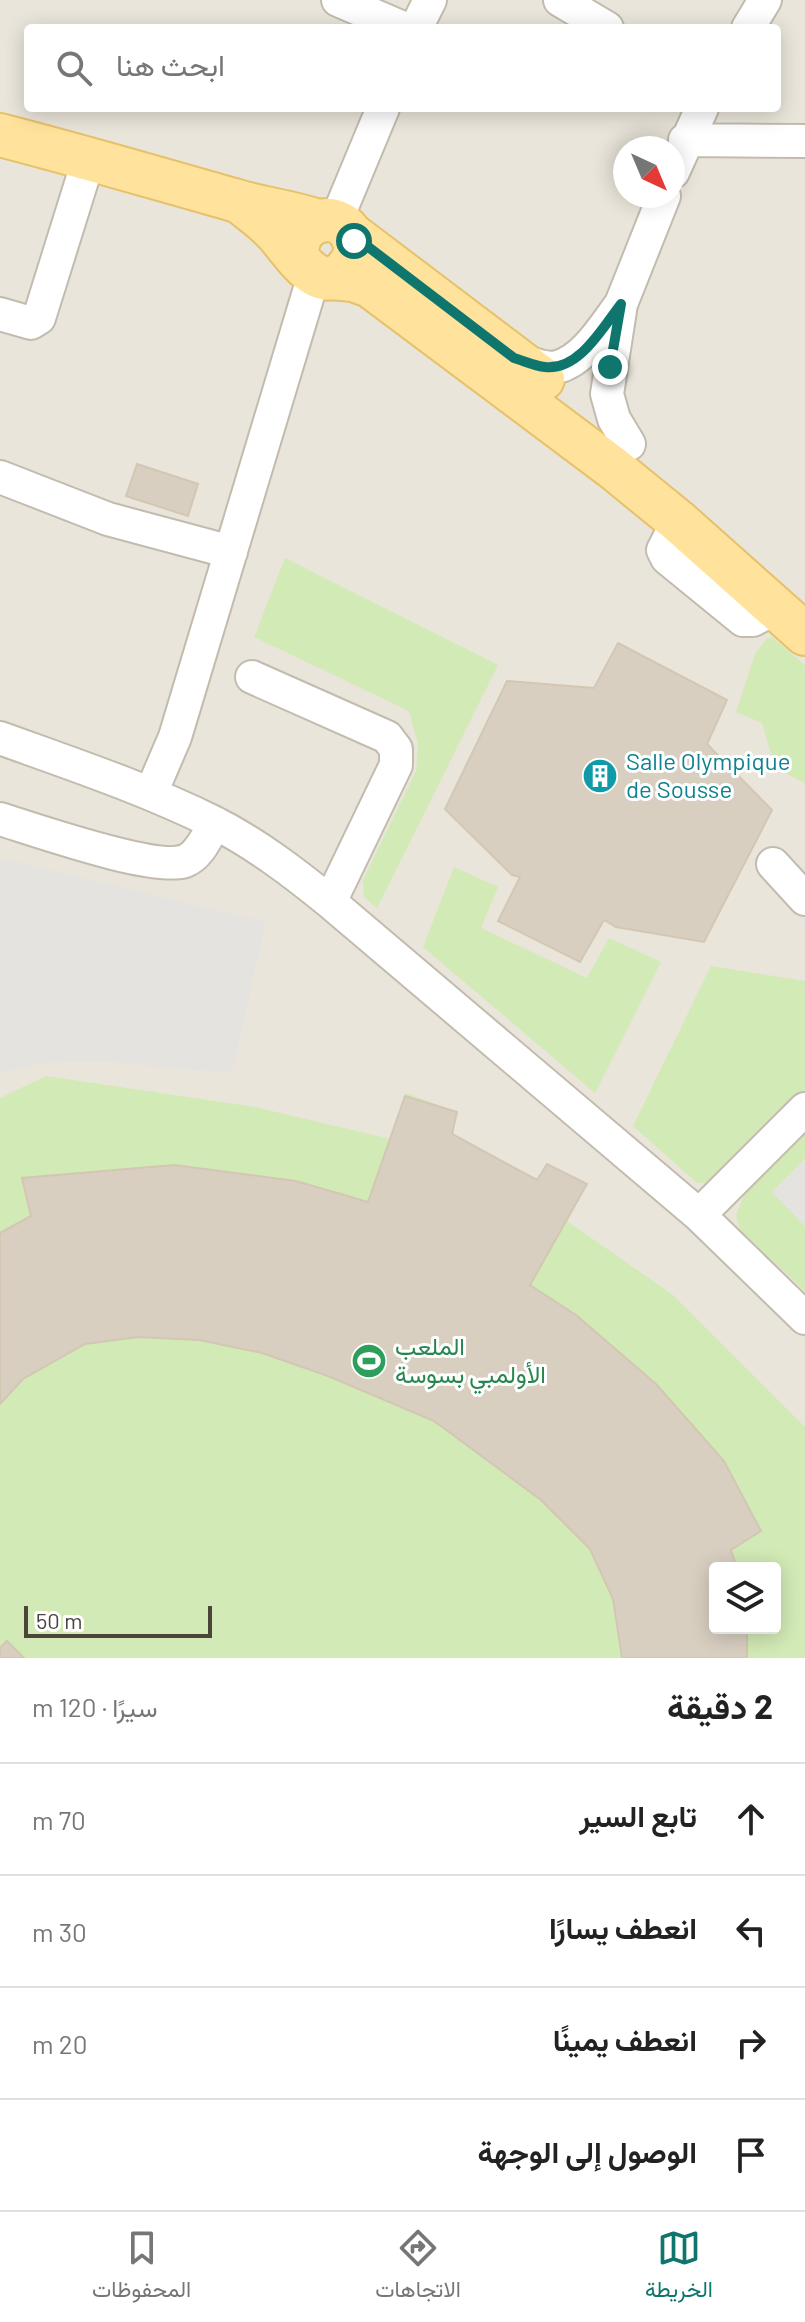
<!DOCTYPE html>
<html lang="ar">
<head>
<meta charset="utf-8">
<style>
  body { margin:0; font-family:Barlow,Vazirmatn,sans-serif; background:#f2f2f2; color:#222; direction:rtl }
  .controls { position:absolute; right:24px; bottom:24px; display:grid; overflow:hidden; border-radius:8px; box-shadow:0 4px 20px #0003 }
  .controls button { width:72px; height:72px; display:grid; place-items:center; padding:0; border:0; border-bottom:2px solid #e0e0e0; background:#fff; color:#222; font:40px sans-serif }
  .compass { position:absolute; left:613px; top:136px; width:72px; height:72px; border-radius:50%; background:#fff; box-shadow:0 4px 20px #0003; rotate:136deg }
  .scale { position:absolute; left:24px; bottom:20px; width:188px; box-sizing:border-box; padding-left:8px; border:4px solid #4b4439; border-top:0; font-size:22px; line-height:28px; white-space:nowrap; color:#4b4439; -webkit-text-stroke:6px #fff; paint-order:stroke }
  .stop { position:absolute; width:24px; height:24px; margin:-18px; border:6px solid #0f766e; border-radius:50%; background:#fff }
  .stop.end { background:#0f766e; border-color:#fff; box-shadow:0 2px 8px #0008 }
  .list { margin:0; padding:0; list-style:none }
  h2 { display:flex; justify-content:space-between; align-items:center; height:104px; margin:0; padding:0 32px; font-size:34px }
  h2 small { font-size:26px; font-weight:400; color:#767676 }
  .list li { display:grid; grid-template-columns:52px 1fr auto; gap:24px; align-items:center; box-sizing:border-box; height:112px; padding:0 32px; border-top:2px solid #e0e0e0 }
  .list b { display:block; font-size:30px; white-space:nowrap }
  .list em { font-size:26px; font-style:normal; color:#767676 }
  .icon { flex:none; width:44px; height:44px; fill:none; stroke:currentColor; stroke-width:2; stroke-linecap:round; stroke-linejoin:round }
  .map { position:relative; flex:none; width:805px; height:1658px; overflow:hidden; direction:ltr }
  .search { position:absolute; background:#fff; box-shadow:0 4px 20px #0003; left:24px; right:24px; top:24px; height:88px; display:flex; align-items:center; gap:20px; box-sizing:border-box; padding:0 28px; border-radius:8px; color:#767676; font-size:30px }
  .sheet { height:552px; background:#fff }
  nav { display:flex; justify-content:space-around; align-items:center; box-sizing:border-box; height:112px; border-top:2px solid #e0e0e0; background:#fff; font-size:22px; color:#767676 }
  nav a { display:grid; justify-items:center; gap:4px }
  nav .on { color:#0f766e }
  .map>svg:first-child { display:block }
</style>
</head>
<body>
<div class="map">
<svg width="805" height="1658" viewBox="0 0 805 1658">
  <rect width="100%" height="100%" fill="#f6f3ec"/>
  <path fill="#eae5da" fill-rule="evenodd" d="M0 0H805V1658H0ZM28 28H777V108H28ZM625 148H673V196H625ZM715 1568H775V1628H715Z"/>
  <path fill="#d2eab5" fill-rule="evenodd" d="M285 558 498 665 377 908 364 897 363 880 416 771 418 744 409 711 254 637Z
    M767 638H773L805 665V783L775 768 762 723 736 712 755 654Z
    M454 867 498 887 481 928 587 978 609 938 661 962 595 1093 423 947Z
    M711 966 805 981V1090L714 1183H697L633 1126Z
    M46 1076 255 1107 390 1139 406 1093 457 1112 453 1134 537 1179 547 1164 587 1184 567 1221 673 1295 805 1427V1658H0V1098ZM715 1568H775V1628H715Z
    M805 1131V1159L772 1192 805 1226V1291L740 1230 736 1215 745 1193Z"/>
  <path fill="#e5e3e0" d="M0 858 266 922 234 1065 227 1073 109 1062H68L39 1063 0 1074Z
    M805 1159V1226L772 1192Z"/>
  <path fill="#d8cfc1" stroke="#d3c7b4" stroke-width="2" d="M137 464 198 484 188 516 126 496Z
    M618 643 727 700 707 744 772 810 704 942 616 927 604 920 580 962 498 921 520 877 512 875 445 809 507 681 594 688Z
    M405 1096 457 1112 452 1134 537 1180 547 1164 587 1184 530 1285 576 1315 656 1384 724 1461 761 1531 731 1550 737 1568H715V1628H747V1658H622L613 1599 590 1549 541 1500 434 1421 328 1376 262 1353 199 1340 138 1337 85 1344 23 1379 0 1404V1233L31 1216 22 1178 174 1165 296 1181 368 1202Z
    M7 1641 24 1658H0V1648Z"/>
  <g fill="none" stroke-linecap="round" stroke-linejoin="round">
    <defs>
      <path id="minor" d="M338 0 403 28
        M560 0 607 28
        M416 28 430 0
        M748 28 765 0
        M685 140 805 141
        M673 172 702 108
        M336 221 383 108
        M621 304 664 196
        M0 314 31 323 39 318 89 158
        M519 359C531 363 544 370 557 367 584 361 605 325 621 304L607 394 614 419 629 444
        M0 477 108 519 231 552
        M678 521 663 550 667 558 743 620H753L775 608
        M252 677 387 737 396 749V765L330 902
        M0 738C72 764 144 788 213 822 255 843 293 872 330 902L699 1215 805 1318
        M151 793 175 737 314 275
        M0 819C36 830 155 872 185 861 200 855 207 836 215 823
        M773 864 805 899
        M699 1215 805 1109"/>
      <path id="major" d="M0 135C78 155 156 178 234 200 261 209 290 211 318 221
        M241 203C252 212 264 220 274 231 292 249 321 304 349 265 354 259 356 250 354 242 344 205 291 218 298 259
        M350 233 543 379
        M331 278 353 280 370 286 613 468 678 521 805 634"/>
    </defs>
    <use href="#minor" stroke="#c2bbae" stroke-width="36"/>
    <use href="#major" stroke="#e6c16a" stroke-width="46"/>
    <use href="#minor" stroke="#fff" stroke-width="32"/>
    <use href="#major" stroke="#ffe39c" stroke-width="42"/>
  </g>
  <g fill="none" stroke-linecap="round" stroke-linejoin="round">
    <path stroke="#0f766e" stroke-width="10" d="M354 241 350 233 514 358C524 361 535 366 545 367 579 371 603 327 621 304L610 367"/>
  </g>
  <defs>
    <symbol id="building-disc" viewBox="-11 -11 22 22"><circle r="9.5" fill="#0f9aa8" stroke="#fff"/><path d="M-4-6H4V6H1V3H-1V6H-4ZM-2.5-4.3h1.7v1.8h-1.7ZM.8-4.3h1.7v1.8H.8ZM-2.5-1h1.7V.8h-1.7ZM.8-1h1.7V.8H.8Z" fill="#fff"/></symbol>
    <symbol id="stadium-disc" viewBox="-11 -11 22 22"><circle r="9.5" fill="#2e9e5b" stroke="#fff"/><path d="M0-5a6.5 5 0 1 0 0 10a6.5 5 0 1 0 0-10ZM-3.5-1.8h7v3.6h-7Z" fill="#fff"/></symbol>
  </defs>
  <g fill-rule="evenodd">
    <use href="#building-disc" x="580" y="756" width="40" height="40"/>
    <use href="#stadium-disc" x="349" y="1341" width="40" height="40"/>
  </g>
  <g text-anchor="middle" stroke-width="6" stroke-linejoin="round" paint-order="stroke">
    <g font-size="24" fill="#0d838f" stroke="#fff" text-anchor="start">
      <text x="626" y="770">Salle Olympique<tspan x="626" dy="28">de Sousse</tspan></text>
    </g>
    <g font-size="24" fill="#27864d" stroke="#fff" text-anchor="start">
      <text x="395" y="1355">الملعب<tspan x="395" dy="28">الأولمبي بسوسة</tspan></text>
    </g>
  </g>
</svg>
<div class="controls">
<button><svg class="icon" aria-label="layers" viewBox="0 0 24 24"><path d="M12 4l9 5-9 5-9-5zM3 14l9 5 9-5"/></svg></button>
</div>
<svg class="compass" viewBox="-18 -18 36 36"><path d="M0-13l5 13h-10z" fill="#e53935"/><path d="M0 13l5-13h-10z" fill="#767676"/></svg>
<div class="scale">50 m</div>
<div class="stop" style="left:354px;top:241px"></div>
<div class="stop end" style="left:610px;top:367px"></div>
<div class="search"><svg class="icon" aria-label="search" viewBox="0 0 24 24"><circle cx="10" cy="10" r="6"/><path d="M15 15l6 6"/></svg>ابحث هنا</div>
</div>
<section class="sheet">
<h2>2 دقيقة<small>سيرًا · 120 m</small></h2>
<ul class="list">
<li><svg class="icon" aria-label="ahead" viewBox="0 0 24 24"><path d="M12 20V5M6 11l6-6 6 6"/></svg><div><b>تابع السير</b></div><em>70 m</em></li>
<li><svg class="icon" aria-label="left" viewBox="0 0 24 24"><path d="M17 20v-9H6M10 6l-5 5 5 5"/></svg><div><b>انعطف يسارًا</b></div><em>30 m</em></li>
<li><svg class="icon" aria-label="right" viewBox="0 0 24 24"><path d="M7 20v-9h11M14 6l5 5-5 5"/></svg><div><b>انعطف يمينًا</b></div><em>20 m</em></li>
<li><svg class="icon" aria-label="arrive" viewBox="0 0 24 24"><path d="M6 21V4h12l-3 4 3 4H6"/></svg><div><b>الوصول إلى الوجهة</b></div></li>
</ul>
</section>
<nav>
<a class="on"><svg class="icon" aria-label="map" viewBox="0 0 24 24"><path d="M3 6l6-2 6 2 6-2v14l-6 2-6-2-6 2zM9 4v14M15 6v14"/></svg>الخريطة</a>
<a><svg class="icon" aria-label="directions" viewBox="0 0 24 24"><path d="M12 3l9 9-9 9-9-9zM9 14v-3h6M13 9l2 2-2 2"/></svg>الاتجاهات</a>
<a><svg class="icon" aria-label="saved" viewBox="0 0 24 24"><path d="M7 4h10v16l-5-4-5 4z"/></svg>المحفوظات</a>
</nav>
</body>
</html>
